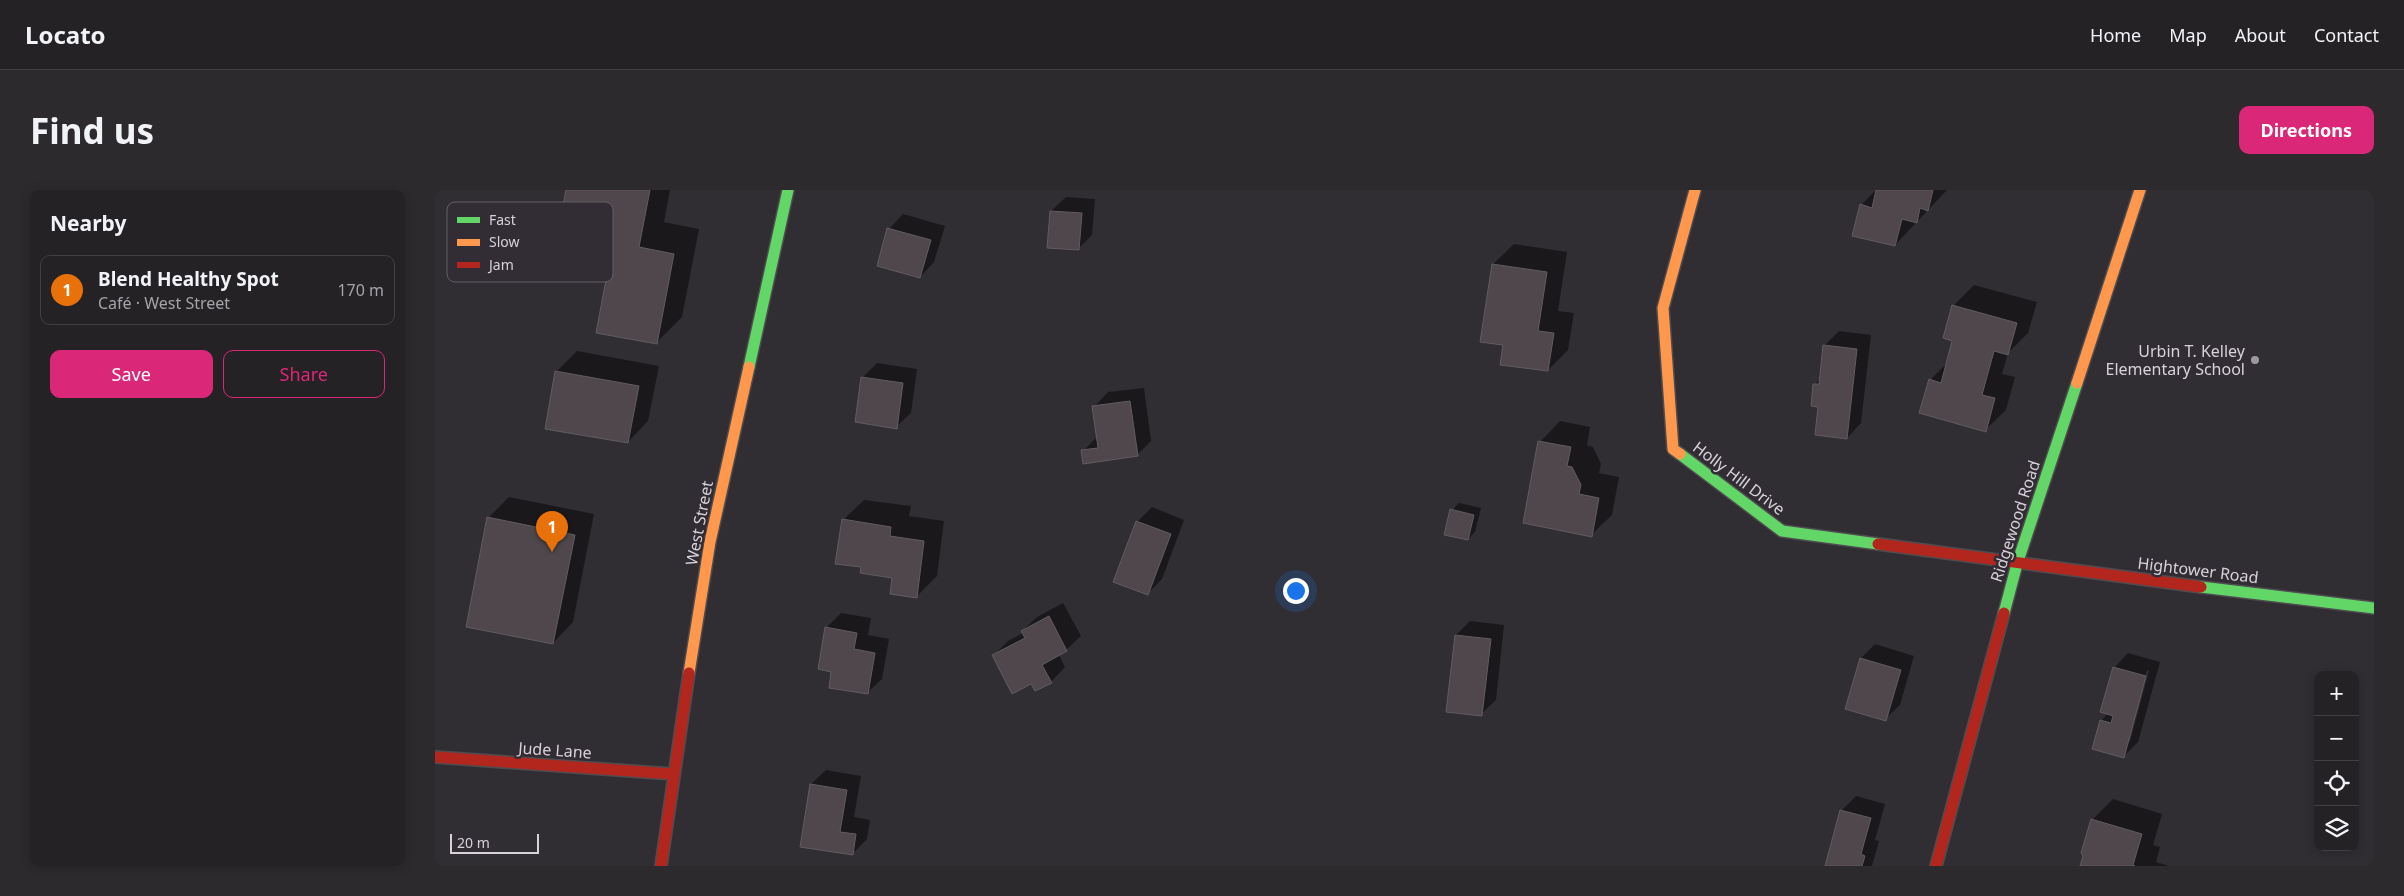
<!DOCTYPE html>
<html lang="en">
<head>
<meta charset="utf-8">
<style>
  body { margin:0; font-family:"Noto Sans",sans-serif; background:#2d2a2e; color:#f1f3f6 }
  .controls { position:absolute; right:15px; bottom:15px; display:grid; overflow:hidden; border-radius:10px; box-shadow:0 2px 12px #0003 }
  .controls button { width:45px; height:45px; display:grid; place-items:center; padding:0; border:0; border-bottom:1px solid #423f43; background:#252226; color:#f1f3f6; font:25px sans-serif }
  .scale { position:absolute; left:15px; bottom:12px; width:89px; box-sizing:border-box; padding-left:5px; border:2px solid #d6d2d8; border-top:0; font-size:14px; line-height:18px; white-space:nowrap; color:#d6d2d8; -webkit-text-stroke:4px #322c35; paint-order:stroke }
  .you { position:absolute; left:860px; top:400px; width:18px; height:18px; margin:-12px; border:4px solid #fff; border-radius:50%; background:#1a73e8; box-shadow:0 0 0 8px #1a73e833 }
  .badge { display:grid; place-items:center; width:32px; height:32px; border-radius:50%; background:#db2777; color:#fff; font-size:16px; font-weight:700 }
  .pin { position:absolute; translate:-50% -41px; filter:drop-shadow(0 1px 2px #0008) }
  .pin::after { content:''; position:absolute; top:26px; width:18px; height:15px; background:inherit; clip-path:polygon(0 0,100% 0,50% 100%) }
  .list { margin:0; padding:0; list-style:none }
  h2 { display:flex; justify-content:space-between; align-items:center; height:65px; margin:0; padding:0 20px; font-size:21px }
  h2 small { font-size:16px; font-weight:400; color:#a3a4a7 }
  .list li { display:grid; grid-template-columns:32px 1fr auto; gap:15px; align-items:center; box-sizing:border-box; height:70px; margin:0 10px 10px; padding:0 10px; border:1px solid #423f43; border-radius:10px }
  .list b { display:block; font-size:19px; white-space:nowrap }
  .list p { margin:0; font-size:16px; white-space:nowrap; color:#a3a4a7 }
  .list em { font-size:16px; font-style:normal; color:#a3a4a7 }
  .actions { display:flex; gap:10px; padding:15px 20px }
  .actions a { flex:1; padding:11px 0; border:1px solid #db2777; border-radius:10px; text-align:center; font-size:18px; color:#db2777 }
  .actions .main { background:#db2777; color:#fff }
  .icon { flex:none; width:28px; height:28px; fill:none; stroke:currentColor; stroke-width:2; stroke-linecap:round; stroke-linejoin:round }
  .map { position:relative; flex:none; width:1939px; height:676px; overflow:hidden; border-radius:10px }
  header { display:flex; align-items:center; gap:30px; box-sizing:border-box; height:70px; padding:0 25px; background:#252226; border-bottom:1px solid #423f43 }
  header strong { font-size:24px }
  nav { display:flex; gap:28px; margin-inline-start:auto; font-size:18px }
  .intro { display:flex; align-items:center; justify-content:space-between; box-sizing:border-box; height:120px; padding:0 30px }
  h1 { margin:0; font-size:35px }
  .button { padding:12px 22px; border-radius:10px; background:#db2777; color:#fff; font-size:18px; font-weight:700 }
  main { display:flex; gap:30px; padding:0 30px }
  aside { flex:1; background:#252226; border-radius:10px; box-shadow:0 2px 12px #0003 }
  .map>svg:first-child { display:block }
</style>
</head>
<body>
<header>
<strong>Locato</strong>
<nav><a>Home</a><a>Map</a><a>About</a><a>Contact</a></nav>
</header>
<div class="intro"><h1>Find us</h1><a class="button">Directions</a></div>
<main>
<aside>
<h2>Nearby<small></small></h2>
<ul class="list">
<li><span class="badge" style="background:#e8710a">1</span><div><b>Blend Healthy Spot</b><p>Café · West Street</p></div><em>170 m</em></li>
</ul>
<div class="actions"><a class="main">Save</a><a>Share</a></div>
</aside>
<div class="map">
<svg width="1939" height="676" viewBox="0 0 1939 676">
  <rect width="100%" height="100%" fill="#312e33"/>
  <path fill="#0007" fill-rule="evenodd" d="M132 0H235L229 32 264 39 247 127 221 153 180 51Z
    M1441 0H1512L1460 55 1426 15Z
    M631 7 660 9 657 45 643 59 616 21Z
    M468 24 510 36 499 72 485 87 454 39Z
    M1079 54 1132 62 1123 121 1139 123 1133 160 1113 180 1069 154 1058 74Z
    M1539 95 1602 112 1593 143 1573 163 1567 184 1580 187 1571 220 1550 240 1495 190 1513 172 1519 150 1518 116Z
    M1404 141 1436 145 1426 233 1412 248 1384 216 1379 195 1386 188 1390 155Z
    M142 161 224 176 213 231 193 252 121 182Z
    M442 173 482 179 476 223 461 237 428 187Z
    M709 198 716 251 702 265 648 261 663 246 659 217 673 202Z
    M1125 231 1155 237 1152 255 1158 257 1166 274 1164 283 1184 287 1177 325 1156 345 1105 252Z
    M74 307 159 324 138 432 118 453 53 328Z
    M429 310 476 316 474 326 509 331 502 386 481 407 458 387 427 376 408 330Z
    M1024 313 1046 318 1040 342 1033 349 1017 320Z
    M717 317 749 330 727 389 712 404 702 332Z
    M628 413 646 446 631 460 624 465 630 477 616 492H596L559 465 573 451 588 443 587 441 602 427Z
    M406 423 436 428 433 445 454 449 447 489 432 503 398 481 392 437Z
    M1035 431 1069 435 1061 510 1046 524 1021 445Z
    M1440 454 1479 466 1465 515 1450 529 1426 468Z
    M1693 463 1725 472 1703 552 1688 567 1666 531 1673 523 1679 478ZM1712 480 1714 481 1695 551H1692Z
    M391 580 426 586 419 627 435 630 432 649 417 664 376 594Z
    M1421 606 1450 614 1440 650 1444 651 1437 676H1391L1407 620Z
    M1678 609 1727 624 1718 655 1725 657 1721 672 1734 676H1646L1657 630Z"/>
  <path fill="#4f474c" stroke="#605c5f" d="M131 0H215L204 57 239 64 222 154 161 143 178 52 123 41Z
    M1441 0H1498L1493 21 1485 18 1482 33 1467 29 1460 56 1417 46 1425 14 1437 18Z
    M615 21 647 23 644 60 612 58Z
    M452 38 496 50 485 88 442 76Z
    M1057 74 1112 82 1103 141 1119 143 1113 181 1065 175 1068 155 1045 152Z
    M1517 115 1582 133 1573 165 1559 161 1547 205 1560 208 1551 242 1484 223 1494 189 1506 193 1517 151 1508 148Z
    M1388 155 1422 159 1412 249 1380 245 1383 217 1376 216 1378 194H1384Z
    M120 181 204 196 193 253 110 239Z
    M426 187 468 193 462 239 420 232Z
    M695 211 703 266 648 274 646 260 663 258 657 216Z
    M1103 251 1136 257 1132 276 1137 277 1146 295 1144 304 1164 308 1157 347 1088 333Z
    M1015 319 1039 325 1033 350 1009 345Z
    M52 327 140 345 118 454 31 437Z
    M407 329 456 337 455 346 489 351 482 408 455 404 457 388 425 383 426 377 400 374Z
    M701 331 736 344 713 405 678 392Z
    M614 426 632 461 607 475 617 493 600 501 596 494 577 504 557 465 590 448 586 441Z
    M390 437 422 443 419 459 440 463 433 504 394 498 396 482 383 479Z
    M1020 445 1056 449 1047 526 1011 522Z
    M1425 468 1466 480 1451 531 1410 519Z
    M1678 477 1711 486 1689 568 1657 559 1665 530 1676 533 1678 526 1665 522Z
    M375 594 412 600 405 642 421 644 418 665 365 657Z
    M1405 620 1436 628 1426 664 1430 666 1427 676H1390Z
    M1656 629 1707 644 1698 675 1700 676H1645L1648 666 1646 663Z"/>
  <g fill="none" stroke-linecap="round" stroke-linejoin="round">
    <defs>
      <path id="fast" d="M314 177 353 0
        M1245 264 1347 341 1443 354
        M1766 397 1939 418
        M1569 423 1582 374 1642 193"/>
      <path id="slow" d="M1642 193 1705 0
        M1245 264 1238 259 1228 118 1260 0
        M254 483 275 352 314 177"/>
      <path id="jam" d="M1443 354 1766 397
        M0 567 238 584
        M226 676 254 483
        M1501 676 1569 423"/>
    </defs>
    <use href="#fast" stroke="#4f4c50" stroke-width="14"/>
    <use href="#slow" stroke="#4f4c50" stroke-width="14"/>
    <use href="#jam" stroke="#4f4c50" stroke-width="14"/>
    <use href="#fast" stroke="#63d668" stroke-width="11"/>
    <use href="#slow" stroke="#ff974d" stroke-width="11"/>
    <use href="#jam" stroke="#b3261e" stroke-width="11"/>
  </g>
  <circle fill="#9c999e" stroke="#322c35" stroke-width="2" cx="1820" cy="170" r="5"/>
  <g text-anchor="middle" stroke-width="5" stroke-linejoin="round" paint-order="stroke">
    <g font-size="16" fill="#d6d2d8" stroke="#322c35" text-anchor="end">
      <text x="1810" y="167">Urbin T. Kelley<tspan x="1810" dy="18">Elementary School</tspan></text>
    </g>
    <g font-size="16" fill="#d6d2d8" stroke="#322c35">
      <text transform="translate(1304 288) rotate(37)" y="6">Holly Hill Drive</text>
      <text transform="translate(1580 331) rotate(-72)" y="6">Ridgewood Road</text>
      <text transform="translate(264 333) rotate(-79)" y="6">West Street</text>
      <text transform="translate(1763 380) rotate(7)" y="6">Hightower Road</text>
      <text transform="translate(120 560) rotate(4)" y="6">Jude Lane</text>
    </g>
  </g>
  <rect x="12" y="12" width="166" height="80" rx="8" fill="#322c35" stroke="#635e66" stroke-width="1"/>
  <rect x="22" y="27" width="23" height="6" fill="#63d668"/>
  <rect x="22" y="49" width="23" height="7" fill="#ff974d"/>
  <rect x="22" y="72" width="23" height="6" fill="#b3261e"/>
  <g font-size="14" fill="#d6d2d8">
    <text x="54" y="35">Fast</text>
    <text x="54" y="57">Slow</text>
    <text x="54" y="80">Jam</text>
  </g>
</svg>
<div class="controls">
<button>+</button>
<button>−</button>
<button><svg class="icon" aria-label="locate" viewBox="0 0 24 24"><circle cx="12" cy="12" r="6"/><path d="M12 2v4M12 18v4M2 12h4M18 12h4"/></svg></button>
<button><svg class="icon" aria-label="layers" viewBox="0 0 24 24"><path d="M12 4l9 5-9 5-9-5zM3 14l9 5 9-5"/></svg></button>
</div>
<div class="scale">20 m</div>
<div class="you"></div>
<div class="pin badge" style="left:117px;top:362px;background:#e8710a">1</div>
</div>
</main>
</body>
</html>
